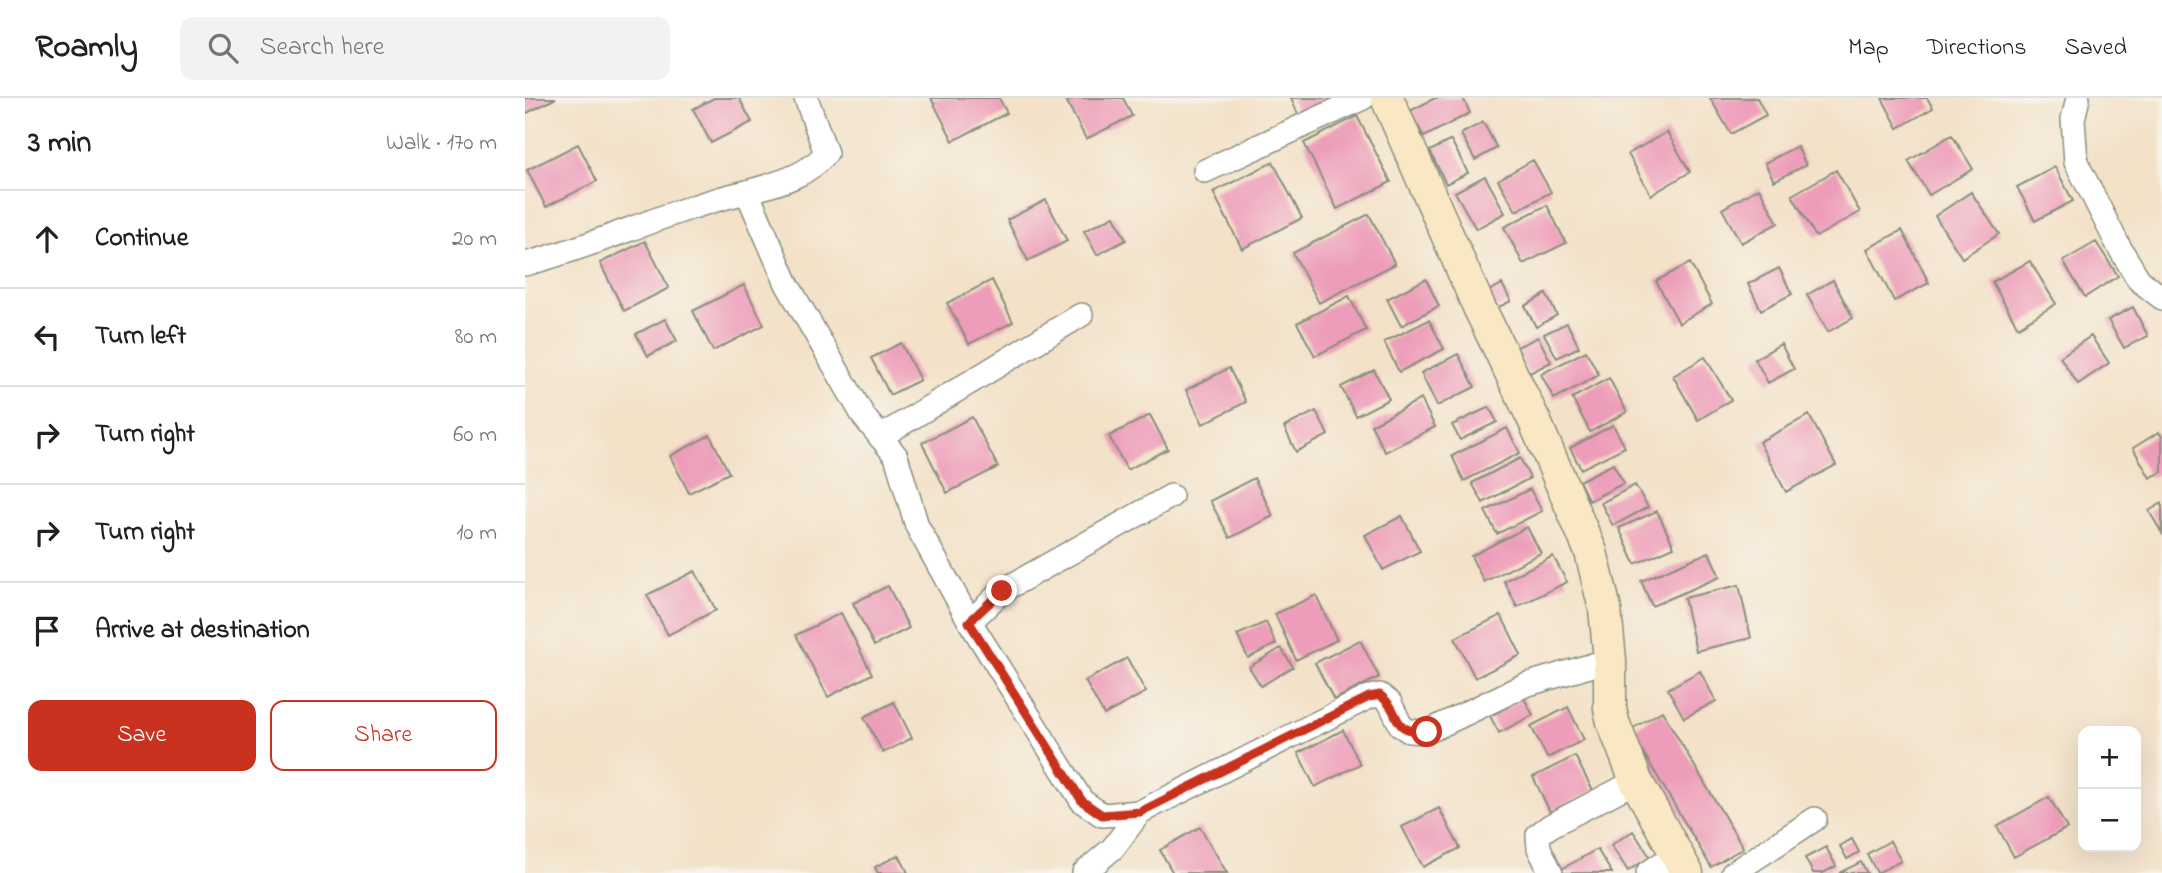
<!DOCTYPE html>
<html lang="en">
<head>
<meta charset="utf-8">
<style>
  body { margin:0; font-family:"Indie Flower",sans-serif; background:#f2f2f2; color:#202124 }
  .controls { position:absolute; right:21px; bottom:21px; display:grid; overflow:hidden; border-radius:14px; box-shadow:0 7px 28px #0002 }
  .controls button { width:63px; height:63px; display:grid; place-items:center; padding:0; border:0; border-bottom:2px solid #e0e0e0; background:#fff; color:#202124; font:35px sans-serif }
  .stop { position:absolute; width:21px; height:21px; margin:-16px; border:5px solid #c8321e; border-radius:50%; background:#fff }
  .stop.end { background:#c8321e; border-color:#fff; box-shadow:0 2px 7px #0008 }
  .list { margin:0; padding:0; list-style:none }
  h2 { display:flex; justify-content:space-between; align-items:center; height:91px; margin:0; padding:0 28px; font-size:30px }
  h2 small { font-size:23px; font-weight:400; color:#757577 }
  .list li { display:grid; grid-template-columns:46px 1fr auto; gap:21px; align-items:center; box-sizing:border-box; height:98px; padding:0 28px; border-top:2px solid #e0e0e0 }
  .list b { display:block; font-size:26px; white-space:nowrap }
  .list em { font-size:23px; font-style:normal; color:#757577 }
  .actions { display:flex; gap:14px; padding:21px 28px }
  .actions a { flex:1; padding:16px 0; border:2px solid #c8321e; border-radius:14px; text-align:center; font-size:24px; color:#c8321e }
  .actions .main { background:#c8321e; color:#fff }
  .icon { flex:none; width:38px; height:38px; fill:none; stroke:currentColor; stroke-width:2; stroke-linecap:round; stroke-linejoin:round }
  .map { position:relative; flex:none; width:1637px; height:775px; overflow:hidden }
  header { display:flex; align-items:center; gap:42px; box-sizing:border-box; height:98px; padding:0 35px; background:#fff; border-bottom:2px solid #e0e0e0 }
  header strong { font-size:33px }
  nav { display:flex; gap:38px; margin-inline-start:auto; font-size:24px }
  .search { width:490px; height:63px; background:#f2f2f2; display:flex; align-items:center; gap:18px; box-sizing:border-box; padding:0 24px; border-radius:14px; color:#757577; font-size:26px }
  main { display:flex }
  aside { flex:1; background:#fff }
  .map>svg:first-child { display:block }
</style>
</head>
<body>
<header>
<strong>Roamly</strong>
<div class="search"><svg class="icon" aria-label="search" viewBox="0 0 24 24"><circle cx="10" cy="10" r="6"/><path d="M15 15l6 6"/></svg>Search here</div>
<nav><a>Map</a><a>Directions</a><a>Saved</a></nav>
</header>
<main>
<aside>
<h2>3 min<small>Walk · 170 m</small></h2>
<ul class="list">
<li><svg class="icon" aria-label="ahead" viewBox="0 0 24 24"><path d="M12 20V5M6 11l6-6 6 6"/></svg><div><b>Continue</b></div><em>20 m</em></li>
<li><svg class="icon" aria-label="left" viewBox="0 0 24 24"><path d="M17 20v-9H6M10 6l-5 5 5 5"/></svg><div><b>Turn left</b></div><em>80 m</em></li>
<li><svg class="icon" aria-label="right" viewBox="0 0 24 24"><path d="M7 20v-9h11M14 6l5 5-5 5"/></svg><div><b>Turn right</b></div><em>60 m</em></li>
<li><svg class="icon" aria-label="right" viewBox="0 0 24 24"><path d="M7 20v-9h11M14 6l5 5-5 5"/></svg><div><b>Turn right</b></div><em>10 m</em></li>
<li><svg class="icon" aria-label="arrive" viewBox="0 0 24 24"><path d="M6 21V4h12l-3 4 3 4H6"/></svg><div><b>Arrive at destination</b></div></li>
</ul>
<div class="actions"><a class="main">Save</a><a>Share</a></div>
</aside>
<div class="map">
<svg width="1637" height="775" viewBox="0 0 1637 775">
  <rect width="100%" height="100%" fill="#f7f3e8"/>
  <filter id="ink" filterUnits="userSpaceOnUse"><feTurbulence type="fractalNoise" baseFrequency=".0143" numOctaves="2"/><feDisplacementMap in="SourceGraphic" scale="14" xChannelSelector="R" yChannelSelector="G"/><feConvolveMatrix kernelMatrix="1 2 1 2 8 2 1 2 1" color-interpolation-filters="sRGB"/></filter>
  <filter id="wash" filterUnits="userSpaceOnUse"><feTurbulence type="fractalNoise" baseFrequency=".00686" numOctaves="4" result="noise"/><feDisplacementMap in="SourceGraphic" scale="28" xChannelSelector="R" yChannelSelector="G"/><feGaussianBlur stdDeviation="1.57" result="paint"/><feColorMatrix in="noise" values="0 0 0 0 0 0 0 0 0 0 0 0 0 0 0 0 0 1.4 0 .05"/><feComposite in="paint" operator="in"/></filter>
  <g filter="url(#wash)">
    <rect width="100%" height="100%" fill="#f3e1c8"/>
    <g id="blocks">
      <path fill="#ed9db9" d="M0 0H31L0 16Z
        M189 0H214L227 24 186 45 168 11Z
        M406 0H474L482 15 428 43Z
        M550 0H598L607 18 561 41 542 4Z
        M766 0H821L775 21Z
        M910 0H938L945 15 899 39 885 13Z
        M1185 0H1232L1241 17 1206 36Z
        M1357 0H1402L1408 10 1373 30Z
        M832 18 866 84 812 111 779 45Z
        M958 24 972 50 950 62 936 36Z
        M1142 34 1165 74 1126 97 1103 56Z
        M1427 37 1448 71 1404 97 1383 63Z
        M926 42 943 75 921 86 905 53Z
        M53 46 72 83 21 109 2 72Z
        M1272 48 1281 67 1249 83 1240 65Z
        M1008 62 1026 94 991 113 973 82Z
        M748 64 777 120 717 151 688 94Z
        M1530 69 1548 103 1510 123 1492 89Z
        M1311 72 1335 114 1291 139 1267 97Z
        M960 78 980 115 951 131 930 94Z
        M1234 90 1253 125 1216 145 1197 111Z
        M1446 94 1474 136 1437 160 1410 118Z
        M521 102 542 143 503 163 482 122Z
        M1022 107 1041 145 998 166 979 129Z
        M844 116 870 166 794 205 768 155Z
        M589 118 601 142 572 157 559 133Z
        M1377 132 1404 185 1369 203 1342 151Z
        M120 143 144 190 99 213 75 165Z
        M1571 144 1593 178 1560 199 1538 163Z
        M1505 163 1531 206 1493 229 1467 184Z
        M1165 165 1187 206 1154 225 1131 183Z
        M1254 170 1267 196 1236 212 1223 186Z
        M901 181 914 208 876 228 862 201Z
        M467 182 488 224 444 246 422 205Z
        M1308 182 1328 220 1303 234 1282 197Z
        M977 186 986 203 970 211 962 194Z
        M219 187 239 227 188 253 168 213Z
        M1021 196 1032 217 1011 229 1000 208Z
        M824 198 841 232 790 258 772 225Z
        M1608 209 1623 238 1599 250 1583 222Z
        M140 221 152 243 123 258 111 236Z
        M904 222 919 251 874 274 859 244Z
        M1042 225 1054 249 1032 260 1019 236Z
        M1566 238 1584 265 1553 286 1535 259Z
        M1013 239 1026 264 1003 276 990 250Z
        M376 245 395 282 365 297 346 260Z
        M1256 246 1269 271 1243 285 1230 261Z
        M1061 253 1074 277 1029 301 1016 276Z
        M933 256 950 289 912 308 896 275Z
        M1180 259 1206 302 1173 322 1148 278Z
        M704 270 721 304 678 326 661 292Z
        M849 272 864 301 831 318 816 289Z
        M1084 280 1102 314 1065 334 1047 300Z
        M896 301 910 329 860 354 846 327Z
        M964 309 972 324 935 342 927 327Z
        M791 313 803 337 771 354 759 329Z
        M625 317 643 351 602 372 584 338Z
        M1284 317 1311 367 1261 394 1234 344Z
        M447 319 473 369 422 395 397 345Z
        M1088 327 1100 349 1056 371 1045 350Z
        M982 330 995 355 939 383 927 358Z
        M1634 334 1637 339V374L1625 380 1608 350Z
        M185 337 204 375 164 395 145 358Z
        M995 360 1005 380 958 405 947 385Z
        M1088 366 1099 385 1064 403 1054 383Z
        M729 380 748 418 705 440 685 403Z
        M1110 387 1123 409 1088 428 1076 405Z
        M1005 391 1017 413 972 436 960 413Z
        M1637 405V435L1624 413Z
        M1132 413 1149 449 1110 466 1094 430Z
        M877 418 895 453 858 472 840 437Z
        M1002 429 1016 455 959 484 946 458Z
        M1184 454 1195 479 1127 508 1116 483Z
        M1028 458 1042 484 992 509 979 483Z
        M170 473 191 512 143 537 122 497Z
        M1214 487 1226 540 1171 553 1159 500Z
        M363 488 384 530 349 548 328 505Z
        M791 497 812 542 771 562 750 516Z
        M316 515 347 576 303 599 271 537Z
        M976 517 996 557 950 580 930 540Z
        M741 524 751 546 723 560 712 537Z
        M835 542 854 579 809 602 790 565Z
        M756 550 768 569 736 588 724 569Z
        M602 560 621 594 579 617 560 583Z
        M1175 573 1191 603 1159 620 1143 591Z
        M999 600 1008 617 974 635 965 618Z
        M369 604 387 640 358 655 339 619Z
        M1043 609 1059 642 1022 660 1006 628Z
        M1137 613 1218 750 1186 769 1105 632Z
        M818 632 835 666 790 689 773 655Z
        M1050 658 1068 693 1025 714 1008 679Z
        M1524 699 1542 730 1489 759 1472 728Z
        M914 710 935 750 898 769 877 729Z
        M675 729 702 775H648L635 752Z
        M1108 733 1125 759 1103 773 1086 747Z
        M1327 741 1334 754 1322 761 1315 748Z
        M1365 743 1376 763 1352 775 1342 756Z
        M1301 749 1311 768 1298 775H1288L1280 760Z
        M1072 751 1087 775H1030Z
        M374 757 383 775H353L350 769Z
        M1336 764 1342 775H1314Z"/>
    </g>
  </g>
  <g filter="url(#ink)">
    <use href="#blocks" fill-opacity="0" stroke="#898f7e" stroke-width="2"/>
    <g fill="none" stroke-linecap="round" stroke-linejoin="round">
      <defs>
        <path id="street" d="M1553 0 1548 21 1551 64 1594 149 1614 182 1637 200
          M680 73 838 0
          M222 94C250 86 282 79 301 55L281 0
          M0 166C75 147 145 111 222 94L262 186 339 319 371 358 392 428 445 524 557 703 577 717 615 714 844 599 855 597 865 605 876 628 884 633 902 634 1000 587 1085 562
          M355 339 556 217
          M445 524 477 493 646 398
          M559 775 588 750 615 714
          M1026 775 1014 750 1013 737 1025 728 1111 683
          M1123 775 1151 756
          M1208 775 1290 721"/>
        <path id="secondary" d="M862 0 954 209 1010 324 1066 454 1080 511 1085 562V611L1088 624 1111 683 1162 775"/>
      </defs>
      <use href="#street" stroke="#898f7e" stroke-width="26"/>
      <use href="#secondary" stroke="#898f7e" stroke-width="35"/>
      <use href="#street" stroke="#fff" stroke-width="23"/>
      <use href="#secondary" stroke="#fae7c3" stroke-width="32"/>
    </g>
  </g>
  <g fill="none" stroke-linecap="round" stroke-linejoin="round" filter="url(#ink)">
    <path stroke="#c8321e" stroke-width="9" d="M477 493 444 524 557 703 577 717 615 714 844 599 855 597C880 617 862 633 902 634"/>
  </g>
</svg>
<div class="controls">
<button>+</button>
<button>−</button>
</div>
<div class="stop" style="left:902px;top:634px"></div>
<div class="stop end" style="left:477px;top:493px"></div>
</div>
</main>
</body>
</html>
